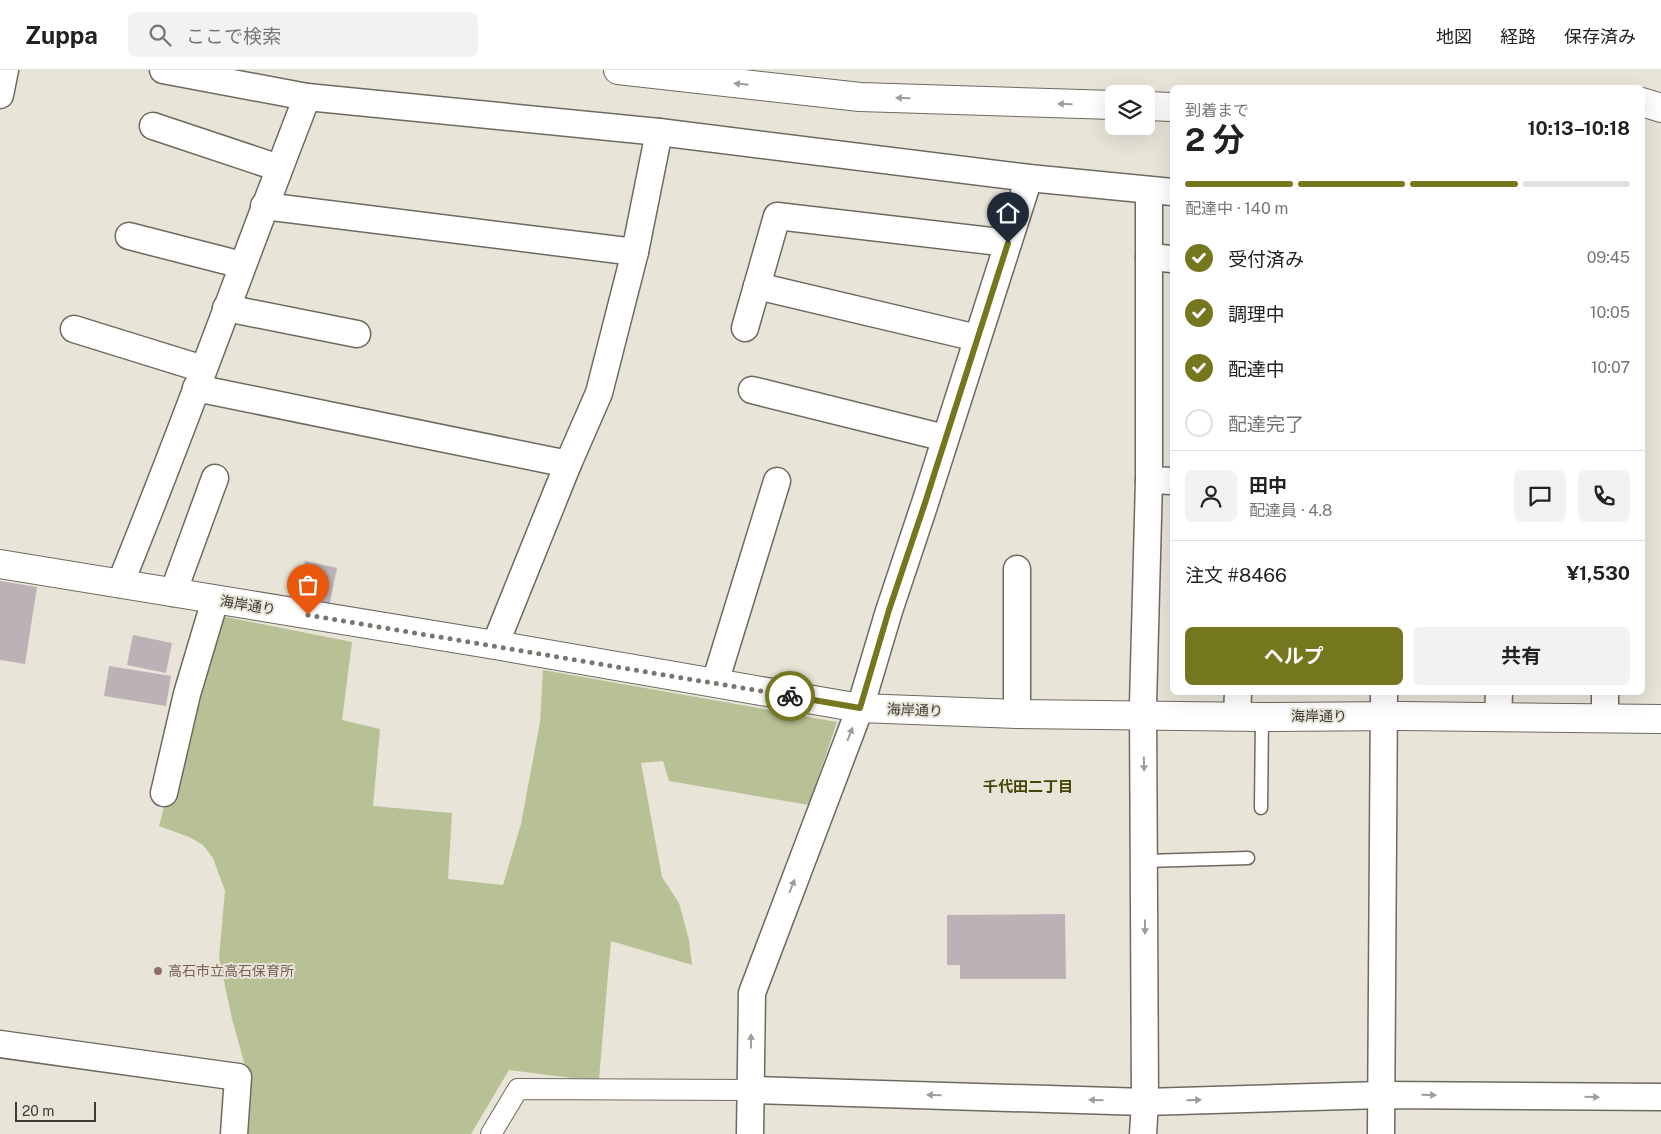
<!DOCTYPE html>
<html lang="ja">
<meta charset="utf-8">
<style>
body{margin:0;font-family:"Public Sans","Noto Sans JP",sans-serif;background:#f2f2f2;color:#222;height:100vh;display:flex;flex-direction:column;font-size:19px;white-space:nowrap}
*{box-sizing:border-box;margin:0}
p{font-size:16px;color:#767676}
.icon{flex:none;width:28px;height:28px;fill:none;stroke:currentColor;stroke-width:2;stroke-linecap:round;stroke-linejoin:round}
.map{position:relative;flex:1;overflow:hidden}
.side{position:absolute;left:1170px;top:15px;width:475px;height:610px;display:flex;flex-direction:column;background:#fff;border-radius:8px;box-shadow:0 5px 20px #0002}
.side>*{flex:none}
.buttons{position:absolute;left:1105px;top:15px;display:grid;gap:10px}
.buttons a{display:grid;place-items:center;width:50px;height:50px;border-radius:8px;background:#fff;box-shadow:0 5px 20px #0002;font-size:25px}
.scale{position:absolute;left:15px;bottom:12px;width:81px;box-sizing:border-box;padding-left:5px;border:2px solid #3d3b36;border-top:0;font-size:14px;line-height:18px;white-space:nowrap;color:#3d3b36;-webkit-text-stroke:4px #e8e4d8;paint-order:stroke}
.pin{position:absolute;display:grid;place-items:center;width:42px;height:42px;color:#fff;margin:-51px -21px;border-radius:50% 50% 50% 0;rotate:-45deg;box-shadow:0 0 5px #0007}
.pin .icon{rotate:45deg}
.courier{position:absolute;display:grid;place-items:center;width:50px;height:50px;margin:-25px;border:4px solid #75771f;border-radius:50%;background:#fff;color:#222;box-shadow:0 1px 6px #0007}
.summary em{font-style:normal;font-weight:700}
.summary div{display:flex;flex-direction:column-reverse}
.summary{display:flex;align-items:center;justify-content:space-between;height:85px;padding:0 15px}
h1{font-size:32px;font-weight:700;line-height:38px}
.bar{display:grid;grid-template-columns:repeat(4,1fr);gap:8px 5px;align-content:center;height:60px;padding:0 15px}
.bar i{height:6px;border-radius:4px;background:#e0e0e0}
.bar .active{background:#75771f}
.bar p{grid-column:span 4}
.line{display:flex;align-items:center;gap:12px;padding:0 15px;border-top:1px solid #e0e0e0}
.line div{flex:1}
.round{display:grid;place-items:center;flex:none;width:52px;height:52px;border-radius:8px;background:#f2f2f2}
ol{padding:0 15px;list-style:none}
li{display:flex;align-items:center;gap:15px;height:55px}
li p{margin-inline-start:auto}
li .icon{padding:5px;border-radius:50%;background:#75771f;color:#fff;stroke-width:4}
li:last-child{color:#767676}
li i{width:28px;height:28px;border:2px solid #e0e0e0;border-radius:50%}
.action{display:flex;gap:10px;margin-top:auto;padding:10px 15px}
.action a{flex:1;height:58px;border-radius:8px;background:#75771f;color:#fff;font-size:20px;font-weight:700;line-height:58px;text-align:center}
.action a+a{background:#f2f2f2;color:#222}
header{display:flex;align-items:center;gap:30px;box-sizing:border-box;height:70px;padding:0 25px;background:#fff;border-bottom:1px solid #e0e0e0}
header strong{font-size:24px}
nav{display:flex;gap:28px;margin-inline-start:auto;font-size:18px}
.search{width:350px;height:45px;background:#f2f2f2;display:flex;align-items:center;gap:12px;box-sizing:border-box;padding:0 18px;border-radius:8px;color:#767676;font-size:19px}
.map>svg:first-child{display:block}
</style>
<header>
<strong>Zuppa</strong>
<div class="search"><svg class="icon" aria-label="search" viewBox="0 0 24 24"><circle cx="10" cy="10" r="6"/><path d="M15 15l6 6"/></svg>ここで検索</div>
<nav><a>地図</a><a>経路</a><a>保存済み</a></nav>
</header>
<div class="map">
<svg width="1661" height="1064" viewBox="0 0 1661 1064">
<rect width="100%" height="100%" fill="#e8e4d8"/>
<polygon fill="#b8c195" points="216,545 352,572 342,650 380,659 373,736 452,743 448,809 503,815 521,754 540,652 543,600 837,652 809,735 669,711 663,691 641,693 662,807 679,833 689,870 692,895 611,871 599,1009 572,1008 509,1000 471,1064 242,1064 245,1021 244,992 232,949 219,887 225,821 213,788 203,775 189,767 159,756"/>
<g fill="#bdb1b8">
<polygon points="305,491 337,498 329,537 296,529"/>
<polygon points="0,511 37,517 25,594 0,590"/>
<polygon points="133,565 172,573 166,603 127,595"/>
<polygon points="109,596 171,606 166,636 104,626"/>
<polygon points="1065,844 1066,909 960,909 960,895 947,895 947,845"/>
</g>
<g fill="none" stroke-linecap="round" stroke-linejoin="round">
<g stroke="#6e6a60" stroke-width="15">
<g id="service">
<polyline points="1261,738 1262,647"/>
<polyline points="1145,791 1248,788"/>
</g>
</g>
<g stroke="#6e6a60" stroke-width="22">
<polyline id="pedestrian" points="491,1064 518,1019 750,1020"/>
</g>
<g stroke="#6e6a60" stroke-width="29">
<g id="minor">
<polyline points="163,0 307,27 659,62 1029,108 1172,122"/>
<polyline points="0,25 5,0"/>
<polyline points="153,56 279,98"/>
<polyline points="264,136 635,182"/>
<polyline points="129,166 242,195"/>
<polyline points="1149,187 1172,189"/>
<polyline points="757,216 977,268"/>
<polyline points="226,238 357,264"/>
<polyline points="745,258 777,146 1008,173"/>
<polyline points="74,259 203,299"/>
<polyline points="196,318 568,394"/>
<polyline points="752,320 945,368"/>
<polyline points="1149,410 1172,411"/>
<polyline points="1017,499 1017,644"/>
<path d="M 120,514 C 186,353 244,189 307,27"/>
<polyline points="173,523 215,408"/>
<polyline points="495,575 568,394 599,323 635,182 659,62"/>
<polyline points="718,603 777,411"/>
<polyline points="1605,622 1605,648"/>
<polyline points="1237,646 1238,622"/>
<polyline points="1498,647 1499,622"/>
<polyline points="164,723 187,624 215,530"/>
<polyline points="0,974 238,1007 234,1064"/>
<polyline points="750,1020 1145,1032 1381,1025 1661,1027"/>
<polyline points="750,1064 752,923 860,638 889,541 925,433 1029,108"/>
<polyline points="1143,1064 1145,1032 1143,635 1149,410 1149,120"/>
<polyline points="1381,1064 1384,622"/>
</g>
</g>
<g stroke="#6e6a60" stroke-width="30">
<g id="tertiary">
<polyline points="618,0 860,27 1114,35"/>
<polyline points="1642,32 1661,38"/>
<polyline points="1146,36 1172,37"/>
<polyline points="0,494 495,575 860,638 1017,644 1262,647 1402,646 1661,649"/>
</g>
</g>
<use href="#service" stroke="#fff" stroke-width="12"/>
<use href="#pedestrian" stroke="#fff" stroke-width="20"/>
<use href="#minor" stroke="#fff" stroke-width="26"/>
<use href="#tertiary" stroke="#fff" stroke-width="28"/>
</g>
<defs><path id="oneway-solid" d="M-6-.8H1V-3.2L6.5 0L1 3.2V.8H-6Z" transform="scale(1.25)"/></defs>
<g fill="#9e9d9a">
<use href="#oneway-solid" transform="translate(741 14) rotate(-174)"/>
<use href="#oneway-solid" transform="translate(903 28) rotate(-178)"/>
<use href="#oneway-solid" transform="translate(1065 34) rotate(-178)"/>
<use href="#oneway-solid" transform="translate(850 664) rotate(-69)"/>
<use href="#oneway-solid" transform="translate(1144 694) rotate(89)"/>
<use href="#oneway-solid" transform="translate(792 816) rotate(-69)"/>
<use href="#oneway-solid" transform="translate(1145 857) rotate(90)"/>
<use href="#oneway-solid" transform="translate(751 971) rotate(-89)"/>
<use href="#oneway-solid" transform="translate(934 1025) rotate(-178)"/>
<use href="#oneway-solid" transform="translate(1429 1025) rotate(1)"/>
<use href="#oneway-solid" transform="translate(1592 1027) rotate(1)"/>
<use href="#oneway-solid" transform="translate(1096 1030) rotate(-178)"/>
<use href="#oneway-solid" transform="translate(1194 1030) rotate(-2)"/>
</g>
<g fill="none" stroke-linecap="round" stroke-linejoin="round">
<polyline stroke="#79766f" stroke-width="5" stroke-dasharray="0 9" points="308,545 790,626"/>
<polyline stroke="#75771f" stroke-width="6" points="790,626 860,638 889,540 925,433 1008,173"/>
</g>
<circle fill="#8d6e63" stroke="#e8e4d8" stroke-width="2" cx="158" cy="901" r="5"/>
<g text-anchor="middle" dominant-baseline="central" stroke-width="4" stroke-linejoin="round" paint-order="stroke">
<g font-size="14" fill="#3d3b36" stroke="#e8e4d8">
<text transform="translate(248 535) rotate(9)">海岸通り</text>
<text transform="translate(915 640) rotate(2)">海岸通り</text>
<text x="1319" y="646">海岸通り</text>
</g>
<g font-size="14" fill="#785e54" stroke="#e8e4d8" text-anchor="start">
<text x="168" y="901">高石市立高石保育所</text>
</g>
<g font-size="15" font-weight="bold" fill="#444505" stroke="#e8e4d8">
<text x="1028" y="716">千代田二丁目</text>
</g>
</g>
</svg>
<div class="buttons">
<a><svg class="icon" aria-label="layers" viewBox="0 0 24 24"><path d="M12 4l9 5-9 5-9-5zM3 14l9 5 9-5"/></svg></a>
</div>
<div class="scale">20 m</div>
<div class="pin" style="left:308px;top:545px;background:#ea580c"><svg class="icon" aria-label="bag" viewBox="0 0 24 24"><path d="M5 8h14l-1 12H6zM9 8a3 3 0 0 1 6 0"/></svg></div>
<div class="pin" style="left:1008px;top:173px;background:#1f2937"><svg class="icon" aria-label="home" viewBox="0 0 24 24"><path d="M3 11l9-7 9 7M6 9v11h12V9"/></svg></div>
<div class="courier" style="left:790px;top:626px"><svg class="icon" aria-label="bike" viewBox="0 0 24 24"><circle cx="6" cy="16" r="4"/><circle cx="18" cy="16" r="4"/><path d="M6 16l4-8h5l3 8M10 8l3 8H6M13 5h3"/></svg></div>
<section class="side">
<div class="summary"><div><h1>2 分</h1><p>到着まで</p></div><em>10:13–10:18</em></div>
<div class="bar"><i class="active"></i><i class="active"></i><i class="active"></i><i></i><p>配達中 · 140 m</p></div>
<ol>
<li><svg class="icon" aria-label="check" viewBox="0 0 24 24"><path d="M5 12l5 5 9-10"/></svg>受付済み<p>09:45</p></li>
<li><svg class="icon" aria-label="check" viewBox="0 0 24 24"><path d="M5 12l5 5 9-10"/></svg>調理中<p>10:05</p></li>
<li><svg class="icon" aria-label="check" viewBox="0 0 24 24"><path d="M5 12l5 5 9-10"/></svg>配達中<p>10:07</p></li>
<li><i></i>配達完了</li>
</ol>
<div class="line" style="height:90px"><a class="round"><svg class="icon" aria-label="person" viewBox="0 0 24 24"><circle cx="12" cy="8" r="4"/><path d="M4 21q1-7 8-7t8 7"/></svg></a><div><b>田中</b><p>配達員 · 4.8</p></div><a class="round"><svg class="icon" aria-label="chat" viewBox="0 0 24 24"><path d="M4 5h16v11H9l-5 4z"/></svg></a><a class="round"><svg class="icon" aria-label="phone" viewBox="0 0 24 24"><path d="M5 4h4l2 5-3 2q2 4 5 5l2-3 5 2v4C11 20 4 13 5 4z"/></svg></a></div>
<div class="line" style="height:65px"><div>注文 #8466</div><b>¥1,530</b></div>
<div class="action"><a>ヘルプ</a><a>共有</a></div>
</section>
</div>
